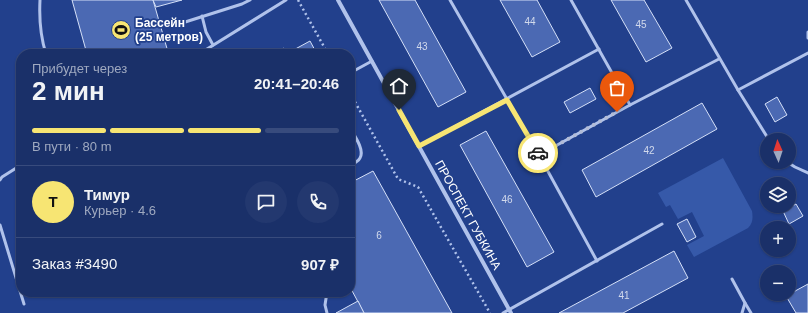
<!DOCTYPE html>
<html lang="ru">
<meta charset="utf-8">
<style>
body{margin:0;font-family:Arial,sans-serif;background:#23386f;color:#f1f3f6;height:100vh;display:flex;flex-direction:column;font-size:15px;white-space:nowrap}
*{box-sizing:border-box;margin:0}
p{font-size:13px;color:#9fa9c0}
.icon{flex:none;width:22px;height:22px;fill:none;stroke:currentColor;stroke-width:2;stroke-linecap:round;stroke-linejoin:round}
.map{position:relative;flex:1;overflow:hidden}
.drawer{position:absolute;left:16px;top:49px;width:339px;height:248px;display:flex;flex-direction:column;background:#1a3069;border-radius:16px;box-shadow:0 1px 3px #0004,0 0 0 1px #384b7d}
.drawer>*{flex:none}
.needle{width:26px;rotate:357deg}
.tools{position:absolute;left:760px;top:133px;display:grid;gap:8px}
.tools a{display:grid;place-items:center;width:36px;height:36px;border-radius:50%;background:#1a3069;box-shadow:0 1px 3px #0004,0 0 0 1px #384b7d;font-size:20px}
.pin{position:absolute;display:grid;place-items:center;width:34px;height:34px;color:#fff;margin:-41px -17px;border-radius:50% 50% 50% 0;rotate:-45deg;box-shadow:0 0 4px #0007}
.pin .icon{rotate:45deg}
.courier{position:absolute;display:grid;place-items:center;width:40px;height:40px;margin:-20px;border:3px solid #f7e573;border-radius:50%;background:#fff;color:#222;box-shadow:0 1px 5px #0007}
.overview em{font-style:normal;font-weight:700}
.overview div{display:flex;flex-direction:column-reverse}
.overview{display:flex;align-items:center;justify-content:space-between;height:68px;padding:0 16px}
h1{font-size:26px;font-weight:700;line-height:30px}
.bar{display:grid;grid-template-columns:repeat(4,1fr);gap:6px 4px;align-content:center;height:48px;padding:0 16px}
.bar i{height:5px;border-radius:3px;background:#384b7d}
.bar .current{background:#f7e573}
.bar p{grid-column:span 4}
.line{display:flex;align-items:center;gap:10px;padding:0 16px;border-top:1px solid #384b7d}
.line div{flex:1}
.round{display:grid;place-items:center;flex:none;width:42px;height:42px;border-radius:21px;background:#23386f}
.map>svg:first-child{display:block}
</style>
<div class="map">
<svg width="808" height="313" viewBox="0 0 808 313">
<rect width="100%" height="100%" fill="#22408c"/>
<path fill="#3659a9" d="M 723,158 L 752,211 C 753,218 753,223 748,228 L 694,257 L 687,245 L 704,236 L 692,212 L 678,219 L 670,205 L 666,207 L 658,193 Z"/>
<g fill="#4b69b3" stroke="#d5e0f8">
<polygon points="72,0 153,0 168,52 160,54 87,54"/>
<polygon points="153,0 182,0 156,7"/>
<polygon points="379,0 415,0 466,92 438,107"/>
<polygon points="500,0 537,0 560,42 532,57"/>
<polygon points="611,0 644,0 672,48 646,62"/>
<polygon points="310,41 317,54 273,54 284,48 288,53"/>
<polygon points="590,88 596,99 570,113 564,102"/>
<polygon points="777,97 787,115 775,122 765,104"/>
<polygon points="702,103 717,129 596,197 582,170"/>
<polygon points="486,131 554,252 527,267 460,145"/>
<polygon points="373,171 452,313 364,313 350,287 350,183"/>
<polygon points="796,204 803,216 789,224 783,211"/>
<polygon points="687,219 696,237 687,242 677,224"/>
<polygon points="674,251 688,278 623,313 559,313"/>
<polygon points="808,284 808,313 796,313 786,296"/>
<polygon points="358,301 364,313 336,313"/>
</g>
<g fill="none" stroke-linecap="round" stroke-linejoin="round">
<g stroke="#b0c2eb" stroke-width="2.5" stroke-dasharray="2 3" stroke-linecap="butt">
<polyline points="298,0 328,54"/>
<polyline points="350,93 398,179 418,187 490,313"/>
</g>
<g stroke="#b0c2eb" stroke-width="3">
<path d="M 40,0 C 39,19 40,35 46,54"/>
<polyline points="450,0 539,155 597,261"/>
<polyline points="571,0 630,105"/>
<polyline points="686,0 738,90 769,140"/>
<polyline points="202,16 206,32 213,45"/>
<polyline points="182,23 242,4 250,0"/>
<polyline points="808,32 808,38"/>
<polyline points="199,54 286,0"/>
<polyline points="350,73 372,61"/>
<polyline points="738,90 808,53"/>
<path d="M 350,128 C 354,135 365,150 360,158 C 359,161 353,164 350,165"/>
<polyline points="419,146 599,49"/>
<polyline points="539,155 630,105 719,59"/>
<polyline points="787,162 795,167 808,173"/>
<polyline points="0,180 2,177 21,165"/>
<polyline points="0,225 24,304"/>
<polyline points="732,279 745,303 742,313"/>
<polyline points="745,303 751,313"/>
<polyline points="327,313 325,305 327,292"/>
<polyline points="503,313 662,224"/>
</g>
<polyline stroke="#b0c2eb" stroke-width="4" points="338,0 511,313"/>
</g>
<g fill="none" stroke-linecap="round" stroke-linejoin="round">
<polyline stroke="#b2bcd7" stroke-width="4" stroke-dasharray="0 7.2" points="538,153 539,155 617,112"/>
<polyline stroke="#f7e573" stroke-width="5" points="399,110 419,146 507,100 538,153"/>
</g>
<defs>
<g id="stadium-disc" transform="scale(1)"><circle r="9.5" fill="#f7e573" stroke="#22408c"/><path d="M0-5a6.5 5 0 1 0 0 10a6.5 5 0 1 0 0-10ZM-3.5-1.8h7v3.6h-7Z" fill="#111"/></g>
</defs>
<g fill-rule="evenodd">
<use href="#stadium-disc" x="121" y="30"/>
</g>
<g text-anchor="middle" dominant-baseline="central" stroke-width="3.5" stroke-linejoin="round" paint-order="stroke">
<g font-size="10" fill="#d2daec">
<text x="530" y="21">44</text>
<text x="641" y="24">45</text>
<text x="422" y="46">43</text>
<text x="649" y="150">42</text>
<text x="507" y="199">46</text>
<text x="379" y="235">6</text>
<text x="624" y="295">41</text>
</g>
<g font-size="12" font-weight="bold" fill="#fff" stroke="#22408c" text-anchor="start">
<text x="135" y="23">Бассейн<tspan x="135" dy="14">(25 метров)</tspan></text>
</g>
<g font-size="12" fill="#fff" stroke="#22408c">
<text transform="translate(468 215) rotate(61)">ПРОСПЕКТ ГУБКИНА</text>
</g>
</g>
</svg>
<div class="tools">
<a><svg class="needle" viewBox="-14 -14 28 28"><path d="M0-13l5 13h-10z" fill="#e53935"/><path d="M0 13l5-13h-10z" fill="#9fa9c0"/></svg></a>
<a><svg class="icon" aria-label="layers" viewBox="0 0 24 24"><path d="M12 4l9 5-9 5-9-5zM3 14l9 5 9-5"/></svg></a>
<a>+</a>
<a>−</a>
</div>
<div class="pin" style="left:617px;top:112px;background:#ea580c"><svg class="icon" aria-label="bag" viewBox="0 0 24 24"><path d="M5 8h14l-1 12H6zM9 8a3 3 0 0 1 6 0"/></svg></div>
<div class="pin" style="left:399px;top:110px;background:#1f2937"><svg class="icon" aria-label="home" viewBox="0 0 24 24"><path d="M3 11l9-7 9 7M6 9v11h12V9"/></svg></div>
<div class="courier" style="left:538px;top:153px"><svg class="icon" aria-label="car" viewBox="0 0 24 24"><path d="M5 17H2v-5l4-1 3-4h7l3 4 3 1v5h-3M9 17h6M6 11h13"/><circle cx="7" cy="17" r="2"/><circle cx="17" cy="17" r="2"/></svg></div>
<section class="drawer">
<div class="overview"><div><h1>2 мин</h1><p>Прибудет через</p></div><em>20:41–20:46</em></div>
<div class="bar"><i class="current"></i><i class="current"></i><i class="current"></i><i></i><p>В пути · 80 m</p></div>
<div class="line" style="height:72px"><b class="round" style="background:#f7e573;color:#111">Т</b><div><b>Тимур</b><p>Курьер · 4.6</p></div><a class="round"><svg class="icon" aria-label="chat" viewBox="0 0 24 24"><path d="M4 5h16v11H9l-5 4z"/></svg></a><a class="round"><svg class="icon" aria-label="phone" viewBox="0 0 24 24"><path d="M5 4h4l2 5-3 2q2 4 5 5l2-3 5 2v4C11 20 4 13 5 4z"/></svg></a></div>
<div class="line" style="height:52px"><div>Заказ #3490</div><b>907 ₽</b></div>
</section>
</div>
